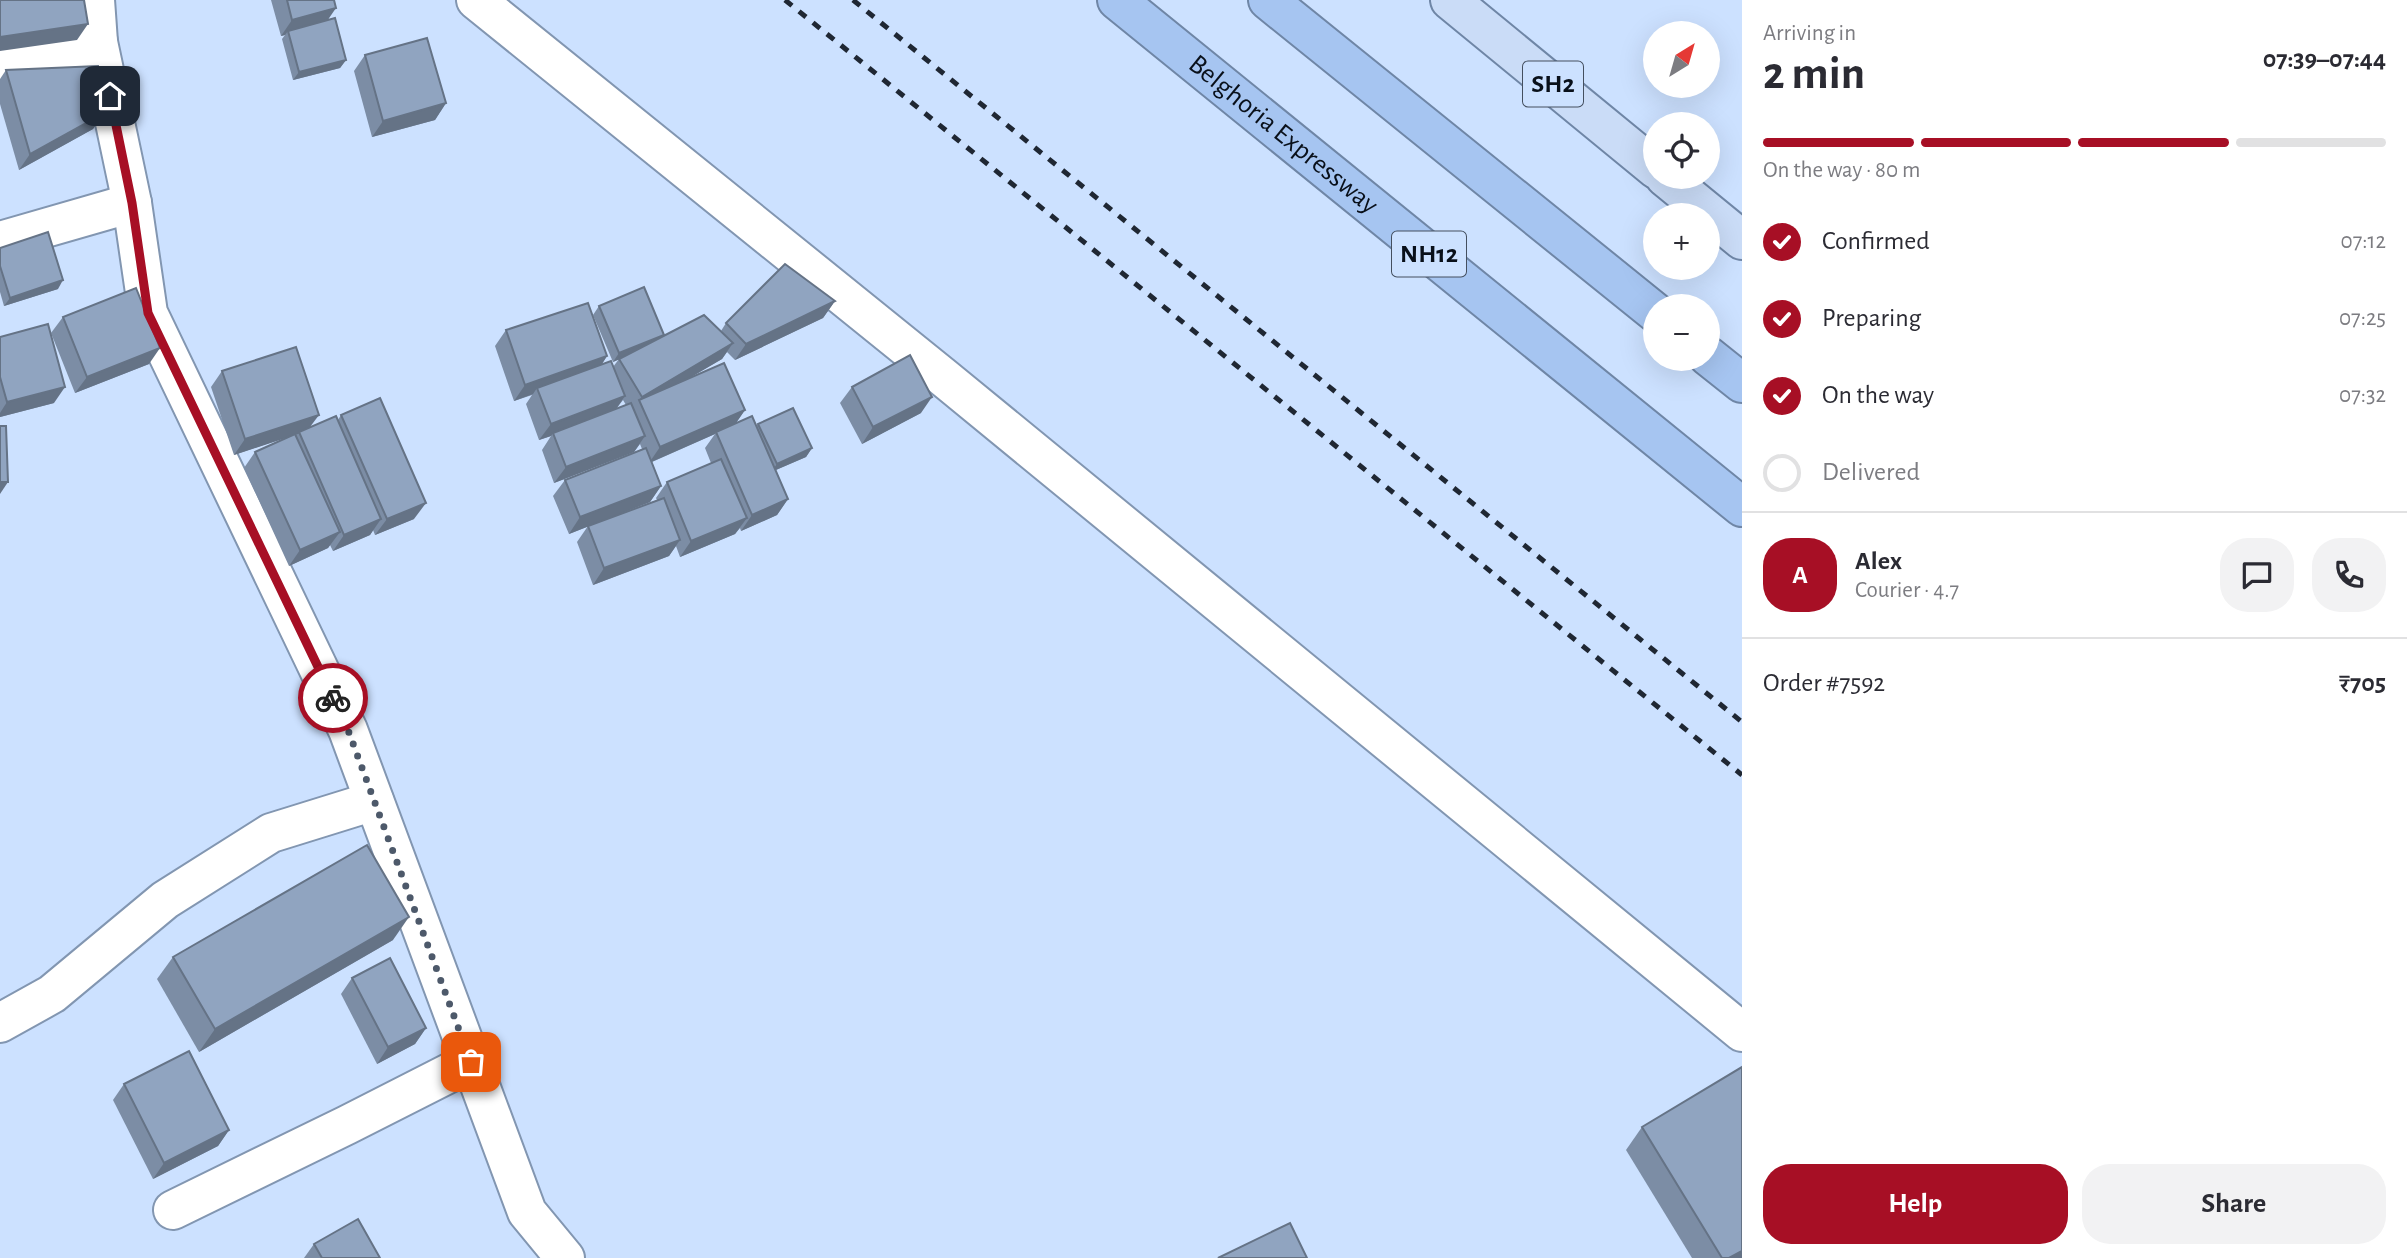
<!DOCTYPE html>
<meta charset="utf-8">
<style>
body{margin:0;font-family:"Alegreya Sans",sans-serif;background:#f2f2f3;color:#2b2b33;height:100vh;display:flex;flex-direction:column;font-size:26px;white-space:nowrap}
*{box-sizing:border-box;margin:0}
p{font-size:23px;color:#7c7c81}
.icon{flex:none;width:38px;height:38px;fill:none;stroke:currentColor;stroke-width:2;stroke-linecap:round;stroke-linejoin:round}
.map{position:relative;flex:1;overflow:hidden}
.sheet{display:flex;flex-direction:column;background:#fff;width:665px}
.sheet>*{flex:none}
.needle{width:46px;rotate:37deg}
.fabs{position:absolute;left:1643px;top:21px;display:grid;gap:14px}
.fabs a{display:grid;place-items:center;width:77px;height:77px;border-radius:50%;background:#fff;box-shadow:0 7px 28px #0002;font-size:35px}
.pin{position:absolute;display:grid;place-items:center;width:60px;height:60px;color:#fff;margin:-30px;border-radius:14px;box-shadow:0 4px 10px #0006}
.courier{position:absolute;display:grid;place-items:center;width:70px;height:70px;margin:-35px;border:5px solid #a70f25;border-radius:50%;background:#fff;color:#222;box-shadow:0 2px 9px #0007}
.overview em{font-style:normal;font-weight:700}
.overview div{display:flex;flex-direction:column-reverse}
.overview{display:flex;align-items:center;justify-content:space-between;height:119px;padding:0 21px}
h1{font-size:46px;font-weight:700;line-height:52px}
.bar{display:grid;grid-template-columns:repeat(4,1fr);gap:10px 7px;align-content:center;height:84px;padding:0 21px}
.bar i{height:9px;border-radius:5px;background:#e1e1e2}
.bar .on{background:#a70f25}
.bar p{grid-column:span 4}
.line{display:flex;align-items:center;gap:18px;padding:0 21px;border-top:2px solid #e1e1e2}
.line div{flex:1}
.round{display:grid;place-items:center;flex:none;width:74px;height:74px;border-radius:28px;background:#f2f2f3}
ol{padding:0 21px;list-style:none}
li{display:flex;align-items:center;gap:21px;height:77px}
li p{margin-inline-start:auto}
li .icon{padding:7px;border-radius:50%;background:#a70f25;color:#fff;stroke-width:4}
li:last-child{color:#7c7c81}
li i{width:38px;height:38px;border:4px solid #e1e1e2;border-radius:50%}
.button{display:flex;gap:14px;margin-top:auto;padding:14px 21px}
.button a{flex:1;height:80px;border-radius:28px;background:#a70f25;color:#fff;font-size:28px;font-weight:700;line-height:80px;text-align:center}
.button a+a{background:#f2f2f3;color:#2b2b33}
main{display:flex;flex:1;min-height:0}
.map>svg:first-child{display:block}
</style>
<main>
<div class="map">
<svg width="1742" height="1258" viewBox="0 0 1742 1258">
<rect width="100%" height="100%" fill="#cce1ff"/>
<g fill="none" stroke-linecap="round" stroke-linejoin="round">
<g stroke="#8296b1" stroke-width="42">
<g id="minor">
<polyline points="95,0 98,42 132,203 148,313 348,730 527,1212 565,1258"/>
<polyline points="0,67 17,66 98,42"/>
<polyline points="0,241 132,203"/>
<polyline points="0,1023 52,994 165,900 271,833 374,801"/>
<polyline points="173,1210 347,1125 471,1062"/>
</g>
</g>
<g stroke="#8296b1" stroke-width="42">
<polyline id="tertiary" points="476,0 943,377 1742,1032"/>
</g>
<g stroke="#6f86a6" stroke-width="42">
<g id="primary">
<polyline points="1450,0 1656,169"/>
<polyline points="1665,177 1742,240"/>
</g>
</g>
<g stroke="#6f86a6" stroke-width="42">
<g id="motorway">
<path id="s1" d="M 1117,0 L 1742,507"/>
<polyline points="1268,0 1656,313"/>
<polyline points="1708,356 1742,383"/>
</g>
</g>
<use href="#minor" stroke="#fff" stroke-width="38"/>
<use href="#tertiary" stroke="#fff" stroke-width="38"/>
<use href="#primary" stroke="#cadcf7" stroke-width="38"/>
<use href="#motorway" stroke="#a6c5f1" stroke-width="38"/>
<g stroke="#1f2733" stroke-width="5" stroke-dasharray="9 9" stroke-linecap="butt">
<polyline points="785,0 1742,775"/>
<polyline points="853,0 1742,722"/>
</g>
</g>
<g fill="#7c8da5" fill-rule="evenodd">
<polygon points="271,0 334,0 328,20 346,60 340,68 293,80 282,39 285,35 281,36"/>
<polygon points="365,55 446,103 435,120 372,137 354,71"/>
<polygon points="6,70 104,113 93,129 19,170 0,104 0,79"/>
<polygon points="0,248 58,289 4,306 0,292"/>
<path d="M 835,301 L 823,318 L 735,360 L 727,352 L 722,359 L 689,378 L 745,410 L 735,424 L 756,426 L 758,424 L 812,448 L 806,457 L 776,470 L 788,499 L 777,515 L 741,531 L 740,528 L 735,534 L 680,557 L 676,546 L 669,556 L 593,585 L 577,542 L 588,526 L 657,500 L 656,498 L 667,482 L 711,463 L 705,448 L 715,434 L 652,462 L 661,486 L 650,502 L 569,534 L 553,496 L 565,480 L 642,449 L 640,444 L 634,452 L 554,483 L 542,450 L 551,436 L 539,440 L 526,404 L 532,395 L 514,401 L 495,346 L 506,330 L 607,356 L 602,364 L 613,367 L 619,359 L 613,362 L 593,315 L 599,306 L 662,337 L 721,331 L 726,323 ZM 623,400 L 626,405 L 616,409 Z"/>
<polygon points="63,317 149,364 75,393 51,333"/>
<polygon points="0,337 54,403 0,417"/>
<polygon points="222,371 309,428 338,420 341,415 414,519 375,535 373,530 370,535 333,551 330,545 328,548 289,566 244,468 255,452 287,437 234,455 211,387"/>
<polygon points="852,387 921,413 862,444 840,403"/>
<polygon points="393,940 199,1052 157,979 173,957"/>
<polygon points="352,978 426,1028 415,1044 377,1064 341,994"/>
<polygon points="124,1084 229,1130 218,1146 153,1179 113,1100"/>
<polygon points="1642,1127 1742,1258 1692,1258 1626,1150"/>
<polygon points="314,1244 380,1258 304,1258"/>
</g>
<g fill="#657386">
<polygon points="336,8 325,24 288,31 285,35 281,36 292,20"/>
<polygon points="88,24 77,40 0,51 0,37"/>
<polygon points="346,60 340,68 293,80 299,72"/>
<polygon points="446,103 435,120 372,137 383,121"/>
<polygon points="104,113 93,129 19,170 30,154"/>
<polygon points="63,280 58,289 4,306 10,298"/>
<polygon points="835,301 823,318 735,360 746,344"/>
<polygon points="664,335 658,343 613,362 619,353"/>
<polygon points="733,343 722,359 642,406 639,400 642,397"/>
<polygon points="160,348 149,364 75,393 87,377"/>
<polygon points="607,356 596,373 537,388 533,394 514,401 525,385"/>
<polygon points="65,387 54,403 0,417 0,413 7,402"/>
<polygon points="625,396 614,412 553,433 551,436 539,440 551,424"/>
<polygon points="932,397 921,413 862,444 873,427"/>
<polygon points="745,410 734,426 716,432 715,434 649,463 660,447"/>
<polygon points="319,415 307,431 234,455 245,439"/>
<polygon points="645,436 634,452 554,483 566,467"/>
<polygon points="812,448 806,457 771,472 777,464"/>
<polygon points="0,482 8,482 0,494"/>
<polygon points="661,486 650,502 569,534 580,517"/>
<polygon points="788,499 777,515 741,531 752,515"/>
<polygon points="426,503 414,519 375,535 387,519"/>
<polygon points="747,518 735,534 680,557 691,541"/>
<polygon points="381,519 370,535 333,551 344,535"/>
<polygon points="340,532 328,548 289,566 300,550"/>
<polygon points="680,540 669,556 593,585 604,568"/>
<polygon points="409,917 393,940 199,1052 215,1029"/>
<polygon points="426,1028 415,1044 377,1064 388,1047"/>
<polygon points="229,1130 218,1146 153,1179 164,1163"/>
<polygon points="1742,1251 1742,1258 1729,1258"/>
</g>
<g fill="#90a4c0" stroke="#657386" stroke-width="2">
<polygon points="0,0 84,0 88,24 0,37"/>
<polygon points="287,0 334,0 336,8 292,20"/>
<polygon points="335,18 346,60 299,72 288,31"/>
<polygon points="427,38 446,103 383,121 365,55"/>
<polygon points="98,66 104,113 30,154 6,70"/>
<polygon points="48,232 63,280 10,298 0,266 0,248"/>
<polygon points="785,264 835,301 746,344 726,323"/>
<polygon points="644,287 664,335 619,353 599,306"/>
<polygon points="136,288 160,348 87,377 63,317"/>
<polygon points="588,303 607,356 525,385 506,330"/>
<polygon points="704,315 733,343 642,397 619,359"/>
<polygon points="48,324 65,387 7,402 0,377 0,337"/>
<polygon points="296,347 319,415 245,439 222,371"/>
<polygon points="910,355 932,397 873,427 852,387"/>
<polygon points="611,361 625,396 551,424 537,388"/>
<polygon points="724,363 745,410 660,447 639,400"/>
<polygon points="380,398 426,503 387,519 341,415"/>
<polygon points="631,403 645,436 566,467 553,433"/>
<polygon points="793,408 812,448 777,464 758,424"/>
<polygon points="336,416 381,519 344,535 299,432"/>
<polygon points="752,416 788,499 752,515 716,432"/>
<polygon points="0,426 6,426 8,482 0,482"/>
<polygon points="295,434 340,532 300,550 255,452"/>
<polygon points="646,448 661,486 580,517 565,480"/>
<polygon points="721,459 747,518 691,541 667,482"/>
<polygon points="664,498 680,540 604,568 588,526"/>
<polygon points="367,845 409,917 215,1029 173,957"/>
<polygon points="390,958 426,1028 388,1047 352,978"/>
<polygon points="189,1051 229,1130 164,1163 124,1084"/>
<polygon points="1742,1067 1742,1251 1729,1258 1722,1258 1642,1127"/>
<polygon points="358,1219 380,1258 322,1258 314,1244"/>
<polygon points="1290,1223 1307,1258 1218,1258"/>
</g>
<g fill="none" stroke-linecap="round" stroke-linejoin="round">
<polyline stroke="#4d596a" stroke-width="7" stroke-dasharray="0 12.6" points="333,698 348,730 471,1062"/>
<polyline stroke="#a70f25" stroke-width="9" points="110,96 132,203 148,313 333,698"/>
</g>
<g text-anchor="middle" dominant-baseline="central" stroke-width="5" stroke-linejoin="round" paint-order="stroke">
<g fill="#cce1ff" stroke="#444f5f" stroke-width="2">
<rect x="1523" y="61.5" width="60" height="45" rx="5"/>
<rect x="1392" y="231.5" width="74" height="45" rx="5"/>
</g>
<g font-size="26" font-weight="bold" fill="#09101a">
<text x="1553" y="84">SH2</text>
<text x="1429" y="254">NH12</text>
</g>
<g font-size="28" fill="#09101a" stroke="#cce1ff">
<text stroke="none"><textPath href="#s1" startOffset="214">Belghoria Expressway</textPath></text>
</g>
</g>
</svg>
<div class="fabs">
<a><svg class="needle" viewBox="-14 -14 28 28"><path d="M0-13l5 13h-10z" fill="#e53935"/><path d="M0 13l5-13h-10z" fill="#7c7c81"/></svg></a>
<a><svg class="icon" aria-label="locate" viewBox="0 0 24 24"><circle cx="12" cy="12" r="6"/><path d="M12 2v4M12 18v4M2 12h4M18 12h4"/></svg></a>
<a>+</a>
<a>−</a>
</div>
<div class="pin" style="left:471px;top:1062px;background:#ea580c"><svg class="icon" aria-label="bag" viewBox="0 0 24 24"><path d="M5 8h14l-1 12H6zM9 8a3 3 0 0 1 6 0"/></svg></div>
<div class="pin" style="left:110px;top:96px;background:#1f2937"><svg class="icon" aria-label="home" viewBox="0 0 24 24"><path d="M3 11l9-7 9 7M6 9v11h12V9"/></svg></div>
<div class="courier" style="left:333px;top:698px"><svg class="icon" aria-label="bike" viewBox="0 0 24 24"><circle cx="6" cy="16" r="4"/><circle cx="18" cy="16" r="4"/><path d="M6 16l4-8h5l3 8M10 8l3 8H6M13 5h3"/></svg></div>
</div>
<section class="sheet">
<div class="overview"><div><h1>2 min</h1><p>Arriving in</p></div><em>07:39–07:44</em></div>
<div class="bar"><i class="on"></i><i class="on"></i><i class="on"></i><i></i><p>On the way · 80 m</p></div>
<ol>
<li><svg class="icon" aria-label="check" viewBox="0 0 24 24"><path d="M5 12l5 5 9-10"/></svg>Confirmed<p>07:12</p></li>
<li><svg class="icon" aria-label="check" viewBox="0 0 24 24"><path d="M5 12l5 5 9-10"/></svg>Preparing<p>07:25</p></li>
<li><svg class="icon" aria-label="check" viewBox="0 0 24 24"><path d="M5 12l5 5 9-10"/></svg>On the way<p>07:32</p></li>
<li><i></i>Delivered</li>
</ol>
<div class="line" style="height:126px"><b class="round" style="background:#a70f25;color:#fff">A</b><div><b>Alex</b><p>Courier · 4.7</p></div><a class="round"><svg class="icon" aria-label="chat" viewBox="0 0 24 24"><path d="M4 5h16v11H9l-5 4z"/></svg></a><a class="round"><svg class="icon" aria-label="phone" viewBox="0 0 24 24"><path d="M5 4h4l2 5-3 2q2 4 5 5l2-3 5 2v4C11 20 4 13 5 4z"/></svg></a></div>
<div class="line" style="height:91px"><div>Order #7592</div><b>₹705</b></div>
<div class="button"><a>Help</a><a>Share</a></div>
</section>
</main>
